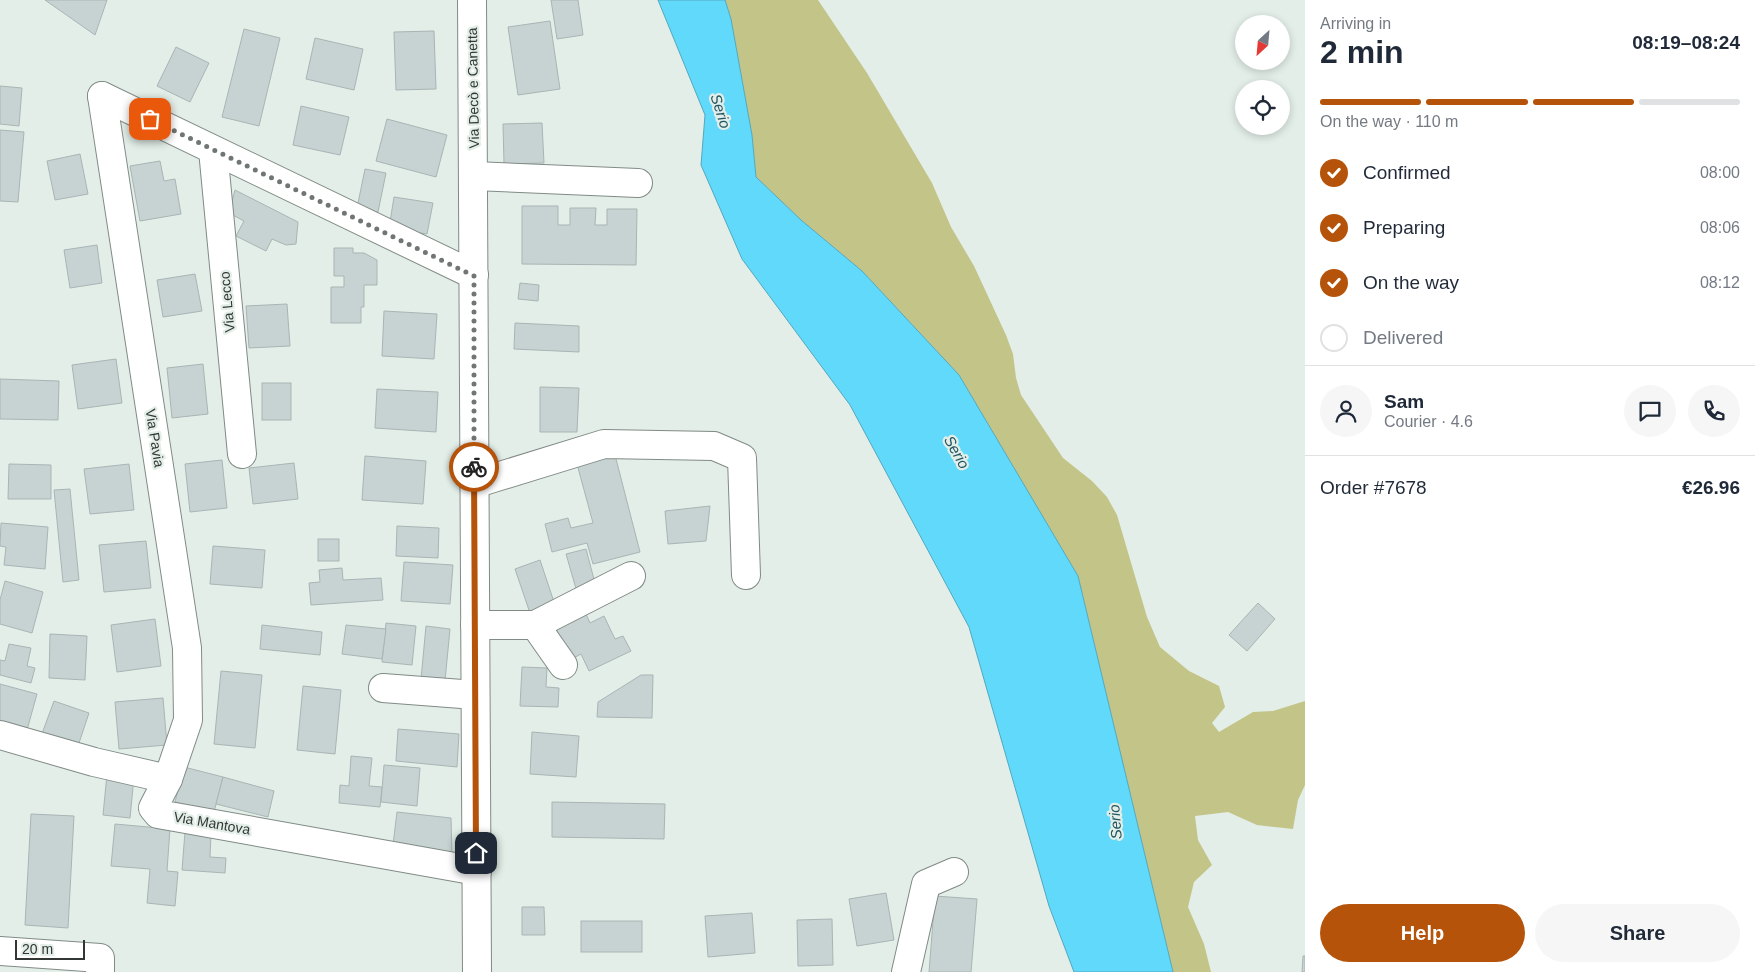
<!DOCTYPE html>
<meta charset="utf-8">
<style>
body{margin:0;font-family:Arial,sans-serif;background:#f6f6f7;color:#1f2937;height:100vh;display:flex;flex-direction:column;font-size:19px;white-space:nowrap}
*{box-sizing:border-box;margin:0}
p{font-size:16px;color:#747a83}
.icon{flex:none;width:28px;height:28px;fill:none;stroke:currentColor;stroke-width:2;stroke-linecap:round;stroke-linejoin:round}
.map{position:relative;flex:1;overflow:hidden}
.details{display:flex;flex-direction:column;background:#fff;width:450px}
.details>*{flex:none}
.needle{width:32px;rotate:206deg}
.buttons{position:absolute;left:1235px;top:15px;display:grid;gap:10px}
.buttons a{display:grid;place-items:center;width:55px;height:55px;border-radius:50%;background:#fff;box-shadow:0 2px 8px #0003;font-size:25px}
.scale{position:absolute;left:15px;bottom:12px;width:70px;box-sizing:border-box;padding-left:5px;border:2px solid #323634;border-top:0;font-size:14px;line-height:18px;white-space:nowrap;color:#323634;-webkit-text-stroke:4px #e3eee8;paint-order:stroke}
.pin{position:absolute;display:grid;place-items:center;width:42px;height:42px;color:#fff;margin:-21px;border-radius:10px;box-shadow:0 2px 8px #0006}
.courier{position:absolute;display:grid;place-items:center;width:50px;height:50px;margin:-25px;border:4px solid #b45309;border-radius:50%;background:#fff;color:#222;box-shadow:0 1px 6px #0007}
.headline em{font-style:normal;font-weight:700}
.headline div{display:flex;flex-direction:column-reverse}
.headline{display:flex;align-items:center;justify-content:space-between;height:85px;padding:0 15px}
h1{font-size:32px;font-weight:700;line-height:38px}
.bar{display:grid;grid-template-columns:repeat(4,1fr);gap:8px 5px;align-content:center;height:60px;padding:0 15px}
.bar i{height:6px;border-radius:4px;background:#e0e1e3}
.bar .active{background:#b45309}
.bar p{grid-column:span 4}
.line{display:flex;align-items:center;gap:12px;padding:0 15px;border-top:1px solid #e0e1e3}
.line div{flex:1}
.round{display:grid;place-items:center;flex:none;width:52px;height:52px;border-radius:26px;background:#f6f6f7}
ol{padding:0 15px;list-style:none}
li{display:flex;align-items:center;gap:15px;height:55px}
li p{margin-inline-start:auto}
li .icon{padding:5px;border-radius:50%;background:#b45309;color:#fff;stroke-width:4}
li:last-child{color:#747a83}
li i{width:28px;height:28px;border:2px solid #e0e1e3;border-radius:50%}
.cta{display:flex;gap:10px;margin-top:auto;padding:10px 15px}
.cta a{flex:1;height:58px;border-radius:30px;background:#b45309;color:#fff;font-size:20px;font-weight:700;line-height:58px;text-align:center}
.cta a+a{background:#f6f6f7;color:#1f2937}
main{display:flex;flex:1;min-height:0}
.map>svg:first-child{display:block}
</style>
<main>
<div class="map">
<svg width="1305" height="972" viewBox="0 0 1305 972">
<rect width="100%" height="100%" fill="#e3eee8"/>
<polygon fill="#c3c487" points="725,0 818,0 867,73 932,183 951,227 974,266 1006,335 1013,354 1016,378 1021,395 1063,458 1092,481 1107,497 1117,515 1147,617 1160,647 1189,671 1219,686 1225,707 1212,723 1219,732 1253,712 1273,711 1305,701 1305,785 1298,800 1293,829 1257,825 1228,812 1195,816 1198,840 1212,865 1194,882 1188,907 1204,944 1211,972 1173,972 1078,576 959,375 862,271 801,220 756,177 752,135 731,19"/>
<polygon fill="#60d9fa" stroke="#52a8bf" points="658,0 725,0 731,19 752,135 756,177 801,220 862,271 959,375 1078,576 1173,972 1074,972 1049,906 969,627 850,405 742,259 701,165 705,115"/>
<g fill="#c6d3d2" stroke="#a8b5b4">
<polygon points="45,0 107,0 95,35"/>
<polygon points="551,0 578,0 583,35 557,39"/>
<polygon points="550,21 560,89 518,95 508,27"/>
<polygon points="244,29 280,38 259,126 222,117"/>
<polygon points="434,31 436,89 396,90 394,32"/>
<polygon points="315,38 363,49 354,90 306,79"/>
<polygon points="176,47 209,63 190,102 157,86"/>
<polygon points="0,86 22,88 19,126 0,124"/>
<polygon points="301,106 349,117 340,155 293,145"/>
<polygon points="387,119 447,135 436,177 376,161"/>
<polygon points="542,123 544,163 504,164 503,124"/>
<polygon points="0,130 24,132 18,202 0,201"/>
<polygon points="80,154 88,194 55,200 47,161"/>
<polygon points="160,161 164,181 175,179 181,214 140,221 130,166"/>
<polygon points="365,169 386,173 378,212 357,208"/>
<polygon points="235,190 298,222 296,244 286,245 272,239 266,251 236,236 244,221 229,213"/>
<polygon points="394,197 433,203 427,234 389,228"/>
<polygon points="522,206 558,206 558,225 570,225 570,208 596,208 595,225 607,225 607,209 637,209 636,265 522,264"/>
<polygon points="97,245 102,283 70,288 64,250"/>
<polygon points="334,248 353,248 353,253 364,253 377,260 377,285 364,285 364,307 361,307 361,323 331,323 331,287 344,287 344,276 334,276"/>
<polygon points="195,274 202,311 163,317 157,280"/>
<polygon points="520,283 539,285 538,301 518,299"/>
<polygon points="287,304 290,346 249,348 246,306"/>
<polygon points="384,311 437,314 434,359 382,356"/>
<polygon points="515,323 579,326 579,352 514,349"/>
<polygon points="116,359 122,403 78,409 72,365"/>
<polygon points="203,364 208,414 172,418 167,368"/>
<polygon points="0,379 59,381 58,420 0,419"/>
<rect x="262" y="383" width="29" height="37"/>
<polygon points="540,387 579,388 577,432 540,432"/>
<polygon points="377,389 438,392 436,432 375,428"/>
<polygon points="615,455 640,552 593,564 587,543 552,552 545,524 568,518 571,528 593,523 577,464"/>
<polygon points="365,456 426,461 423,504 362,500"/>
<polygon points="222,460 227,508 190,512 185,464"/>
<polygon points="294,463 298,499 253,504 249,468"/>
<polygon points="9,464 51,465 51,499 8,499"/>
<polygon points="129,464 134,510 90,514 84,469"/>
<polygon points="70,489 79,580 63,582 54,490"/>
<polygon points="710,506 706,541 668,544 665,511"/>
<polygon points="1,523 48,527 45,569 4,565 6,547 0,546"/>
<polygon points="397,526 439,528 438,558 396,556"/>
<rect x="318" y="539" width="21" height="22"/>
<polygon points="146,541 151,588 104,592 99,545"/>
<polygon points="213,546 265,550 262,588 210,584"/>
<polygon points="586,549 596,587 577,592 566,554"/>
<polygon points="540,560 557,611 532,619 515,569"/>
<polygon points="404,562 453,565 450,604 401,601"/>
<polygon points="342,568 343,580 381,578 383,600 311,605 309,583 320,582 319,570"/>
<polygon points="5,581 43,592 32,633 0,624 0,600"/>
<polygon points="1258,603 1275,619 1247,651 1229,635"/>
<polygon points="585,612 590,623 604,616 615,639 623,636 631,651 589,671 581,654 570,660 555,627"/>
<polygon points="155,619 161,666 117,672 111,625"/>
<polygon points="386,623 416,626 412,665 382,662"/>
<polygon points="262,625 322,632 320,655 260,649"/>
<polygon points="346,625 386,629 382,659 342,654"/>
<polygon points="426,626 450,629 445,681 421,679"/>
<polygon points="50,634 87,636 85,680 49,678"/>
<polygon points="9,644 31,648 27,666 35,668 31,683 0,675 0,660 5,661"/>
<polygon points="522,667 547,668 546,687 559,688 558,707 520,706"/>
<polygon points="221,671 262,675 255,748 214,744"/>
<polygon points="641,675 653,675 652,718 597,717 598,702"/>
<polygon points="0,684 37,694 27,730 0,723"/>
<polygon points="303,686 341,690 335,754 297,750"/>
<polygon points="163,698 167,745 119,749 115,702"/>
<polygon points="54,701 89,713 76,752 40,739"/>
<polygon points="398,729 459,734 457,767 396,761"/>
<polygon points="532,732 579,736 576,777 530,774"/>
<polygon points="351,756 372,758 369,786 382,787 380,807 339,803 340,785 349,786"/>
<polygon points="384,765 420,768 417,806 381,802"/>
<polygon points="184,767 223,777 214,812 175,802"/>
<polygon points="107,774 134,777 130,818 103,815"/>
<polygon points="223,777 274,791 268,817 216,804"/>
<polygon points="552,802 665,804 664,839 552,837"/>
<polygon points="397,812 451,818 452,856 392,853"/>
<polygon points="31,814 74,816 68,928 25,925"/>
<polygon points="115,824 170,829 167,871 178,872 175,906 147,903 150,869 111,866"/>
<polygon points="185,832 211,834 210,857 226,858 225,873 182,870"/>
<polygon points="886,893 894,940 857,946 849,899"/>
<polygon points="935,896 977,899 971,972 929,972"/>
<polygon points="522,907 544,907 545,935 522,935"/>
<polygon points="752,913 755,953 708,957 705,916"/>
<polygon points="832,919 833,965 798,966 797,920"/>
<rect x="581" y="921" width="61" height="31"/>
<polygon points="1303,956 1305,956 1305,972 1302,972"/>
</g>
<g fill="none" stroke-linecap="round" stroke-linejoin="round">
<g stroke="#818b86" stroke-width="30">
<g id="minor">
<polyline points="472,0 477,972"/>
<polyline points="102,96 187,648 188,720 168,779"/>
<polyline points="102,96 474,275"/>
<polyline points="213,150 242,454"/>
<polyline points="474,176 638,183"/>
<polyline points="474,484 604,444 714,446 742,458 746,575"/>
<polyline points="475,625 535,625 631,576"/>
<polyline points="535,625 563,665"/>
<polyline points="383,688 475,695"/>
<polyline points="0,735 94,762 168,779 153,808 158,814 477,871"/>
<polyline points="0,951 100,958 100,972"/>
<polyline points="906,972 926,884 954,872"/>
</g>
</g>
<use href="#minor" stroke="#fff" stroke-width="28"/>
</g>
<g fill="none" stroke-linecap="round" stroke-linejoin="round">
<polyline stroke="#707673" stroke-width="5" stroke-dasharray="0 9" points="150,119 474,276 474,467"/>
<polyline stroke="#b45309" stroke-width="6" points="474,467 476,853"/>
</g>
<g text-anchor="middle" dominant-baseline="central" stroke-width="4.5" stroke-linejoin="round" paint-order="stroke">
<g font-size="14" fill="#323634" stroke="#e3eee8">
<text transform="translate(473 88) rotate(-91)">Via Decò e Canetta</text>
<text transform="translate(227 302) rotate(-95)">Via Lecco</text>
<text transform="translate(155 438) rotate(81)">Via Pavia</text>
<text transform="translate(212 823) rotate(10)">Via Mantova</text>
</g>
<g font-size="15" font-style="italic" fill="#205462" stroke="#e3eee8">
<text transform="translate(721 111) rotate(72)">Serio</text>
<text transform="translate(957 452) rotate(60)">Serio</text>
<text transform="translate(1115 822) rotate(-94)">Serio</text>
</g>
</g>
</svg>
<div class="buttons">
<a><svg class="needle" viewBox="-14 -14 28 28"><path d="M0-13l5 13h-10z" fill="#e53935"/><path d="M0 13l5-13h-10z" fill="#747a83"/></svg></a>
<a><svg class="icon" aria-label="locate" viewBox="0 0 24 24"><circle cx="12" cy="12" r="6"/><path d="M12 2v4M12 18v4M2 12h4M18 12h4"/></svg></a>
</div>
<div class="scale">20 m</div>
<div class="pin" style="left:150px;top:119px;background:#ea580c"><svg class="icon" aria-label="bag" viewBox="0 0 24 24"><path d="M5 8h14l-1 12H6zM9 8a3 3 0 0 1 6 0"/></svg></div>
<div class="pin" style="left:476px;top:853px;background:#1f2937"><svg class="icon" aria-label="home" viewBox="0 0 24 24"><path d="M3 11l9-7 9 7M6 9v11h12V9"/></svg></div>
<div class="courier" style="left:474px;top:467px"><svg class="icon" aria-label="bike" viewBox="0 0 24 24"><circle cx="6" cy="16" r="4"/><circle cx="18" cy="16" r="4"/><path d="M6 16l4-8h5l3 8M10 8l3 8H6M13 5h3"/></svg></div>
</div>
<section class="details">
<div class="headline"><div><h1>2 min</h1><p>Arriving in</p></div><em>08:19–08:24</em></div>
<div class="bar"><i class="active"></i><i class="active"></i><i class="active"></i><i></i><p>On the way · 110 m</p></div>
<ol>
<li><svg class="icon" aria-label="check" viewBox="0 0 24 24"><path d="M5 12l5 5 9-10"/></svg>Confirmed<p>08:00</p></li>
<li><svg class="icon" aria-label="check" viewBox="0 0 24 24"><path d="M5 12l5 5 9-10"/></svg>Preparing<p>08:06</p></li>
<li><svg class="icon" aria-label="check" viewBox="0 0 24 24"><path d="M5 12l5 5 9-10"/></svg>On the way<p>08:12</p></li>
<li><i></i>Delivered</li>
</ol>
<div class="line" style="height:90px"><a class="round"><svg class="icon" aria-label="person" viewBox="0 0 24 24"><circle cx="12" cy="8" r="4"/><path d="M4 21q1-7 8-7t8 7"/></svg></a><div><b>Sam</b><p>Courier · 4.6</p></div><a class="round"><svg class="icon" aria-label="chat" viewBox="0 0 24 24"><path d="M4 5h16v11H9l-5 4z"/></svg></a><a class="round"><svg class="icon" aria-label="phone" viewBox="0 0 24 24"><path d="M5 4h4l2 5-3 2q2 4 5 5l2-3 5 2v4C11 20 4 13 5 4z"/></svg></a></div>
<div class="line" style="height:65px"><div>Order #7678</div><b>€26.96</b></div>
<div class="cta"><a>Help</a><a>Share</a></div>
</section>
</main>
